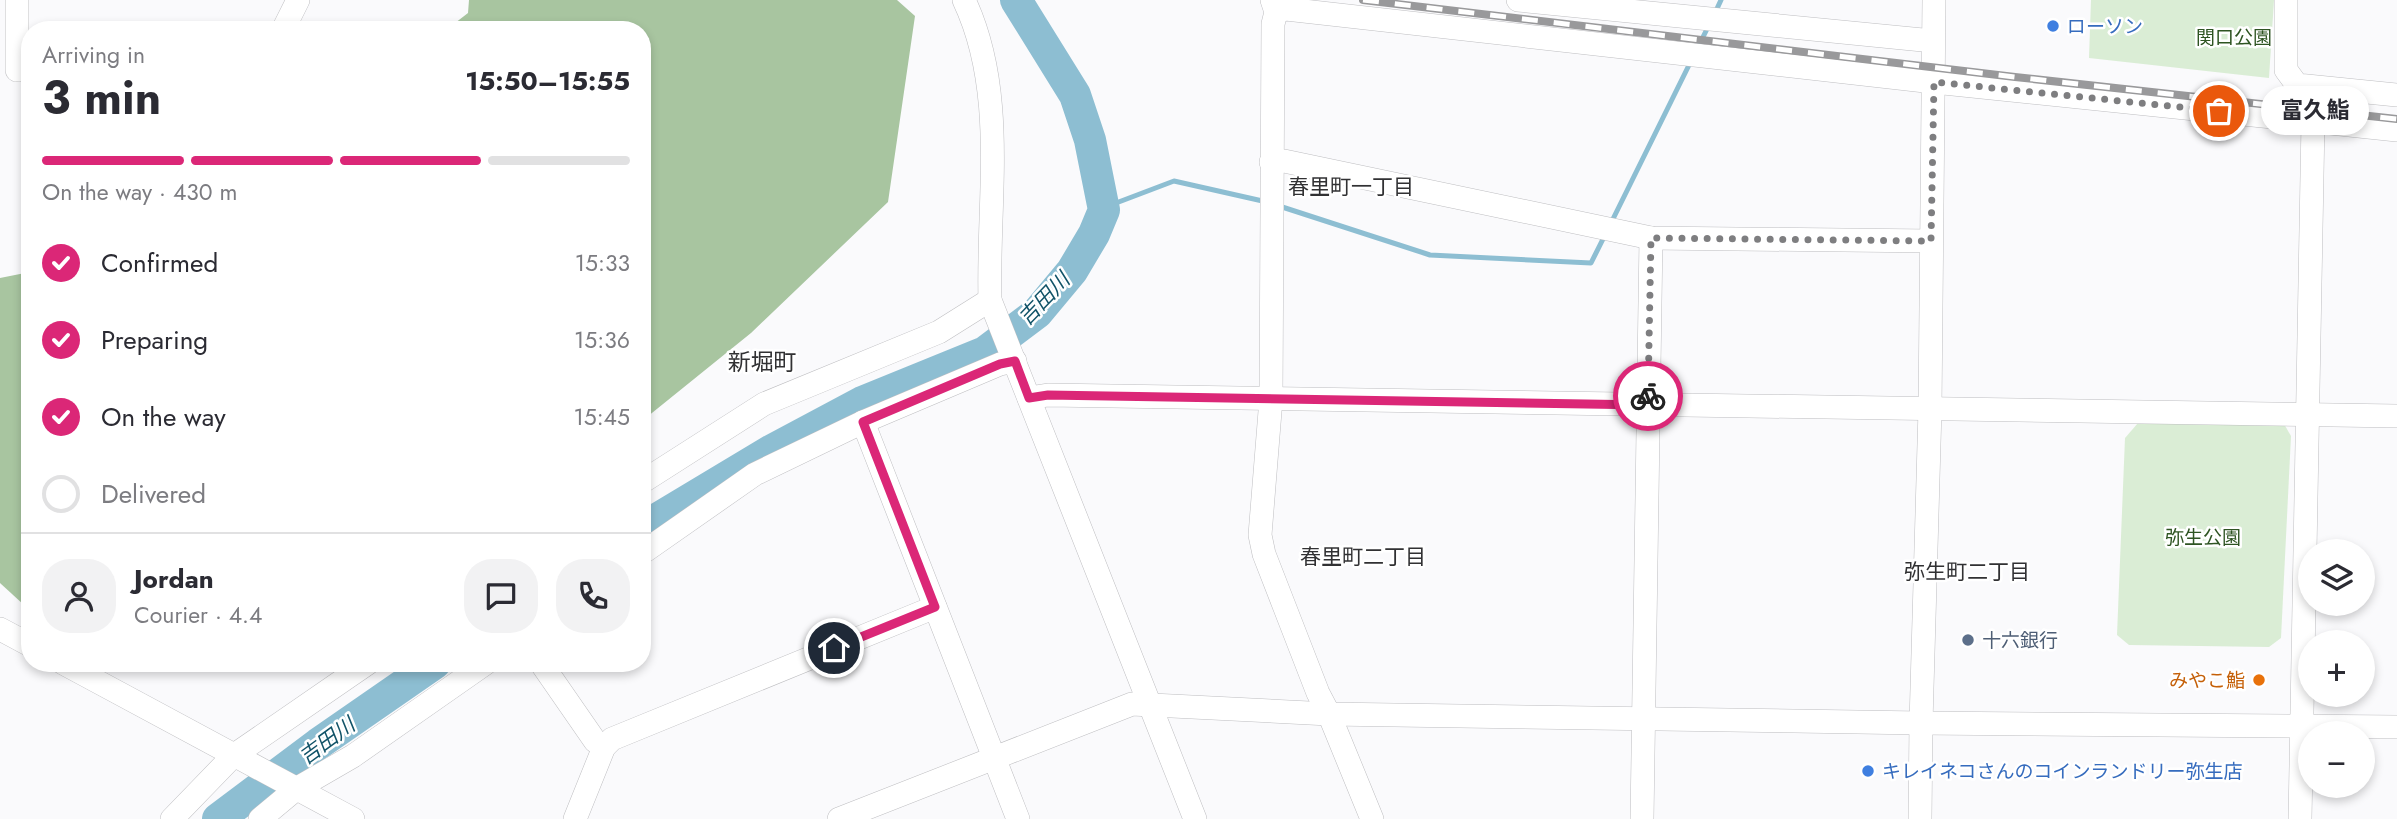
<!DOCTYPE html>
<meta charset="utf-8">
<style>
body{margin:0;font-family:Jost,"Noto Sans JP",sans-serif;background:#f2f2f3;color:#2b2b33;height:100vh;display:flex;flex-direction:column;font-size:26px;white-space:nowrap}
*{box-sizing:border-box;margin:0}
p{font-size:23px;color:#7c7c81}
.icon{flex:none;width:38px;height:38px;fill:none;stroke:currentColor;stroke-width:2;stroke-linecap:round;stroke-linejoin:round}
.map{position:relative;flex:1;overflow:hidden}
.drawer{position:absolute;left:21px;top:21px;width:630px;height:651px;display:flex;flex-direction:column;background:#fff;border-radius:28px;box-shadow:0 4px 10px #0003}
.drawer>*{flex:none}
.tools{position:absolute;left:2298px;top:539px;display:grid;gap:14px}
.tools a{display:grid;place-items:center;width:77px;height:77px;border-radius:50%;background:#fff;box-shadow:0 4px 10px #0003;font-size:35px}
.pin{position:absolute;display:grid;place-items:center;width:60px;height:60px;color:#fff;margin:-30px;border:4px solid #fff;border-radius:50%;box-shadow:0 2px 7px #0007}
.courier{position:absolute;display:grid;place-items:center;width:70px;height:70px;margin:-35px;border:5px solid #db2777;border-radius:50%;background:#fff;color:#222;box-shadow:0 2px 9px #0007}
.bubble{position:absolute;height:49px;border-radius:24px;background:#fff;box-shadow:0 4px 10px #0003;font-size:23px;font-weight:700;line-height:49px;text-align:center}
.head em{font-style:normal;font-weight:700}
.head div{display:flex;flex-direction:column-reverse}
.head{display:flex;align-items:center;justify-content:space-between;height:119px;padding:0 21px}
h1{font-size:46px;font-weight:700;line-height:52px}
.bar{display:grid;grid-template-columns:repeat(4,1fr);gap:10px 7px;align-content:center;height:84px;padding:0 21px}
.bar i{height:9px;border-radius:5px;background:#e1e1e2}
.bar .on{background:#db2777}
.bar p{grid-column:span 4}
.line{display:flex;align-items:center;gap:18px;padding:0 21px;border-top:2px solid #e1e1e2}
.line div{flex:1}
.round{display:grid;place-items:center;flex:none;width:74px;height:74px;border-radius:28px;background:#f2f2f3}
ol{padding:0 21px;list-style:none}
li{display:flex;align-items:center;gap:21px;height:77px}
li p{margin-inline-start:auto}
li .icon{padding:7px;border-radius:50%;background:#db2777;color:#fff;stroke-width:4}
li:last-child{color:#7c7c81}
li i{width:38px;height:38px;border:4px solid #e1e1e2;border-radius:50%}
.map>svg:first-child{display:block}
</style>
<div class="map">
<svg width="2397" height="819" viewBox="0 0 2397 819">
<rect width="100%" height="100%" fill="#fafafc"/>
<g fill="#daedd5">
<polygon points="2091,0 2274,0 2269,78 2089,58"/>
<polygon points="2138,423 2284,424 2291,436 2281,638 2269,647 2129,645 2117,635 2125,438"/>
</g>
<g fill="#a8c5a0">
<polygon points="469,0 897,0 915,16 888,202 751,333 642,421 642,30 446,30 468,13"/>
<polygon points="30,272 30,607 24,605 0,583 0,278"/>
</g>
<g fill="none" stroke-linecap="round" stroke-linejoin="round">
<g stroke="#8dbed2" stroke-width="5">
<polyline points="1715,13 1721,0"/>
<polyline points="1696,51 1709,25"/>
<polyline points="1276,205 1430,255 1591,263 1605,235"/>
<polyline points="1104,210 1116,203 1174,181 1267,202"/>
<polyline points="1611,223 1692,59"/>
</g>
<g stroke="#8dbed2" stroke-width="32">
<polyline points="642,528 772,450 862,402 985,352 1037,313 1072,271 1094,234 1104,210 1090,140 1075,95 1016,0"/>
<polyline points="218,819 318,744 435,663"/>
</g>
<g stroke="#bebec1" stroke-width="24">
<g id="minor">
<polyline points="17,0 17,70"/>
<path d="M 964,0 C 1008,93 987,201 990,300 L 1195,819"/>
<polyline points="1272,0 1276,12 1273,24 1271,399 1260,535 1264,554 1318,693 1329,714 1372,819"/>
<polyline points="1518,0 1933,41"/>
<polyline points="2286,0 2286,70 2297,85 2397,95"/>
<polyline points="1276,12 1286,9 1934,82 2397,130"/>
<polyline points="283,30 298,0"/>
<polyline points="1271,162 1284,161 1651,238 1931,241"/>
<polyline points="1029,398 1048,395 2397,416"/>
<polyline points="863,422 1018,819"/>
<polyline points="642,482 764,404 939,332 990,300"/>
<polyline points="642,553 755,474 863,422 1000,364 1015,361"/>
<polyline points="0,629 30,645"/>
<polyline points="63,663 353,819"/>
<polyline points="541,663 595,741 604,747"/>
<polyline points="172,819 233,756 368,663"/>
<polyline points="260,819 296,789 353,756 486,663"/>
<polyline points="575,819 604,747 612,739 935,607"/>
<polyline points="839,819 1132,704 1329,714 1921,723 2397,727"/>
<polyline points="1642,819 1651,238"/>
<polyline points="1920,819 1921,723 1930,409 1934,0"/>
<polyline points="2300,819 2313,122"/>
</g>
</g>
<use href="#minor" stroke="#fff" stroke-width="23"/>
<g stroke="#99999b" stroke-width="8">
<polyline id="rail" points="1363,0 2015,77 2397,119"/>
</g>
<use href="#rail" stroke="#fff" stroke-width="5" stroke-dasharray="16" stroke-linecap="butt"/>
</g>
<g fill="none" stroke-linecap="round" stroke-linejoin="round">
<polyline stroke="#7e7e80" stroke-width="7" stroke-dasharray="0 12.6" points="1648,396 1651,238 1931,241 1934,82 2219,111"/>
<polyline stroke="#db2777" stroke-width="9" points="834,648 935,607 863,422 1000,364 1015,361 1029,398 1048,395 1648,405 1648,396"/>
</g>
<g fill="#3f7fe0" stroke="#fff" stroke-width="2.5">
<circle cx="2053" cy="26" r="7"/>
<circle cx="1868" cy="771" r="7"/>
</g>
<circle fill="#5c6f8a" stroke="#fff" stroke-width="2.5" cx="1968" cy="640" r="7"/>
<circle fill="#e8710a" stroke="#fff" stroke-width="2.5" cx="2259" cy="680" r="7"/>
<g text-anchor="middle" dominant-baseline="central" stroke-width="5" stroke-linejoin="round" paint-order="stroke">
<g font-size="19" fill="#366cbe" stroke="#fff" text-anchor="start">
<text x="2067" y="26">ローソン</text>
<text x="1882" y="771">キレイネコさんのコインランドリー弥生店</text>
</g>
<g font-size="19" fill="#2e5422" stroke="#fff">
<text x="2234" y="37">関口公園</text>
<text x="2203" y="537">弥生公園</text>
</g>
<g font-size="19" fill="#4e5e75" stroke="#fff" text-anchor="start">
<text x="1982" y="640">十六銀行</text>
</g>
<g font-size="19" fill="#c56008" stroke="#fff" text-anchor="end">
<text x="2245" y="680">みやこ鮨</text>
</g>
<g font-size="21" fill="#313133" stroke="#fff">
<text x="1351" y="187">春里町一丁目</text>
<text x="1363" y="557">春里町二丁目</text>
<text x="1967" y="572">弥生町二丁目</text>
</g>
<g font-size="21" font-style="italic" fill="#115368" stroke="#fff">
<text transform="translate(1044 299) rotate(-46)">吉田川</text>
<text transform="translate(327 741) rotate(-36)">吉田川</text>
</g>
<g font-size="23" fill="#313133" stroke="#fff">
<text x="762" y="362">新堀町</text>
</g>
</g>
</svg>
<div class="tools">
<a><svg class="icon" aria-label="layers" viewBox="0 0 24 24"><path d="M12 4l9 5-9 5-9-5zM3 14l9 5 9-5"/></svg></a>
<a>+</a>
<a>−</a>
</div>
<div class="pin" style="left:2219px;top:111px;background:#ea580c"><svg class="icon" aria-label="bag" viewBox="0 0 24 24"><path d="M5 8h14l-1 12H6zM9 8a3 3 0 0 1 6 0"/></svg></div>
<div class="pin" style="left:834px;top:648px;background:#1f2937"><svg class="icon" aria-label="home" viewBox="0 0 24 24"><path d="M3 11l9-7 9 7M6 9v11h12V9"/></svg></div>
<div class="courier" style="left:1648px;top:396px"><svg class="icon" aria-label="bike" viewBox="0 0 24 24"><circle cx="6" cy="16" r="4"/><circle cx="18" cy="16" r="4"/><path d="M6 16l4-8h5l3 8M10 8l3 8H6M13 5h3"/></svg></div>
<div class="bubble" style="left:2261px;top:86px;width:108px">富久鮨</div>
<section class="drawer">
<div class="head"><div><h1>3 min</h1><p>Arriving in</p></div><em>15:50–15:55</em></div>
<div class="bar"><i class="on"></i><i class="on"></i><i class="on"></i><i></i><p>On the way · 430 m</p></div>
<ol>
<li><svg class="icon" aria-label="check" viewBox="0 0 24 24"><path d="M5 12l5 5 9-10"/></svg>Confirmed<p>15:33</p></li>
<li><svg class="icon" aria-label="check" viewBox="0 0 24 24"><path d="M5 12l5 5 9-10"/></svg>Preparing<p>15:36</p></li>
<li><svg class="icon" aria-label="check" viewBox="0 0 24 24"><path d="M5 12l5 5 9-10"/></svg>On the way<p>15:45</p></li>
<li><i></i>Delivered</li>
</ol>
<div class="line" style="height:126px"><a class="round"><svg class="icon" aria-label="person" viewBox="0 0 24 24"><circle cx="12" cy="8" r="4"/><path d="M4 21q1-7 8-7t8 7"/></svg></a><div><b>Jordan</b><p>Courier · 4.4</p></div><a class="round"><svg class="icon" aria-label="chat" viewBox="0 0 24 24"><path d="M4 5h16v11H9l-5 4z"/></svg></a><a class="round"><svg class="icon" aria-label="phone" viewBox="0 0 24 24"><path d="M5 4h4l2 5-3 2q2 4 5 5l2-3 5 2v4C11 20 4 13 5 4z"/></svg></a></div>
</section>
</div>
